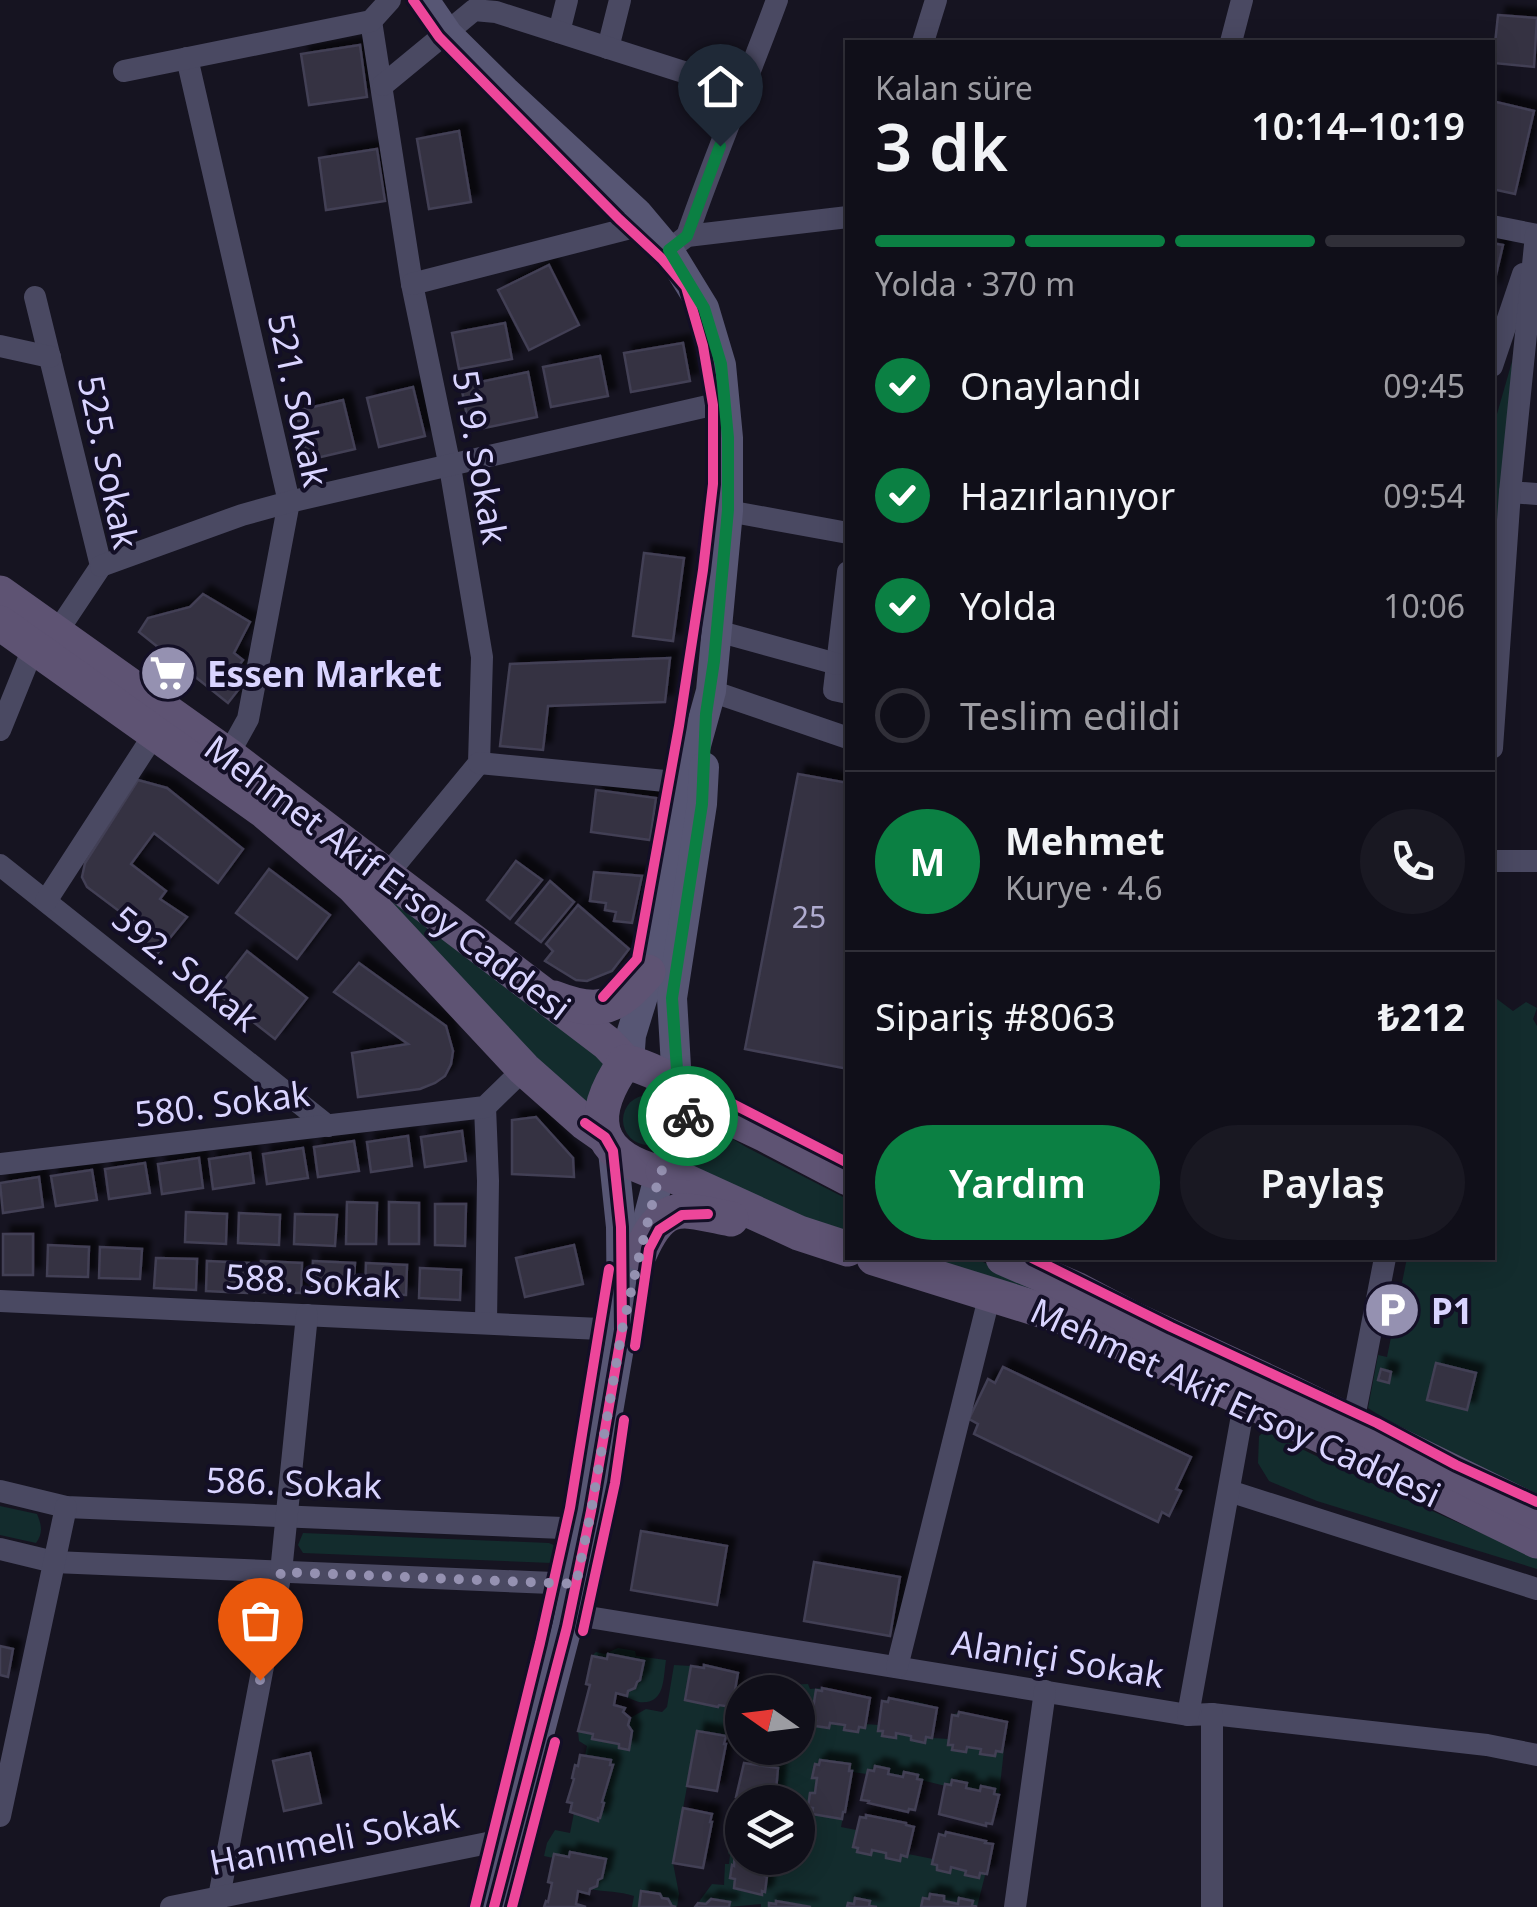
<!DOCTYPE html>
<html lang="tr">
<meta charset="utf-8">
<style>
body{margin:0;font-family:"Noto Sans",sans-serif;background:#191822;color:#f1f3f6;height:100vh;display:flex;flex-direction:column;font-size:38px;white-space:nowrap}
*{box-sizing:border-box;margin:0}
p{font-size:32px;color:#9c9ca2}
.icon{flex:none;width:55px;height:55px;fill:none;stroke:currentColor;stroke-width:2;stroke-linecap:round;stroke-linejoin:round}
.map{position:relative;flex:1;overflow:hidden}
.side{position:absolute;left:845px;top:40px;width:650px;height:1220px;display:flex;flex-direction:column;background:#100f19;border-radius:0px;box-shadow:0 5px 25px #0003,0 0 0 2px #302f38}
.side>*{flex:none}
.needle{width:65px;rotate:284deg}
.tools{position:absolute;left:725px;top:1675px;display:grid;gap:20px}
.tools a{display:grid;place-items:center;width:90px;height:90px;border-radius:50%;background:#100f19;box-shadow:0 5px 25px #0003,0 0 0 2px #302f38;font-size:50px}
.pin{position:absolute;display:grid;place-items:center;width:85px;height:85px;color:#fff;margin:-102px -42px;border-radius:50% 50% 50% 0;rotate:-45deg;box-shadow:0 0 10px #0007}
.pin .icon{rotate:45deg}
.courier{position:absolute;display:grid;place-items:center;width:100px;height:100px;margin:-50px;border:8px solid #0b8043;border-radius:50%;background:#fff;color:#222;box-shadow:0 2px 12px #0007}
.summary em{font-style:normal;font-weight:600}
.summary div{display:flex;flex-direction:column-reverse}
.summary{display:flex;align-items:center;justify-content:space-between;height:170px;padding:0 30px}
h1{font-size:65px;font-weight:600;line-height:75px}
.bar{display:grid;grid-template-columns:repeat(4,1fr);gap:15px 10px;align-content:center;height:120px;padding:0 30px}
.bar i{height:12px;border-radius:8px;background:#302f38}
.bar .current{background:#0b8043}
.bar p{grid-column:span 4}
.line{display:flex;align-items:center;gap:25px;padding:0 30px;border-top:2px solid #302f38}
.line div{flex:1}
.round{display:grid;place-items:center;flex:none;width:105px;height:105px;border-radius:52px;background:#191822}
ol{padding:0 30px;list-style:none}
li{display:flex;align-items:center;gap:30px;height:110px}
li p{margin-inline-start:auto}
li .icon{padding:10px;border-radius:50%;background:#0b8043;color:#fff;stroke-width:4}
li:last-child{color:#9c9ca2}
li i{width:55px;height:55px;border:5px solid #302f38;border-radius:50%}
.button{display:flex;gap:20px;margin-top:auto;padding:20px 30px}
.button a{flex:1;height:115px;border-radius:60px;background:#0b8043;color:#fff;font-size:40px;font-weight:600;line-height:115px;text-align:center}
.button a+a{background:#191822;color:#f1f3f6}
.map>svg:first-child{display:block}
</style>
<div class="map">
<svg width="1537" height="1907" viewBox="0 0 1537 1907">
<defs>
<filter id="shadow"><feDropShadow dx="8" dy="-8" stdDeviation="2.5" flood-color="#0009"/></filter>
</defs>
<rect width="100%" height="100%" fill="#161421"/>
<g fill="#132c2d">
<polygon points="1513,358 1493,624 1493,428"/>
<polygon points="366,876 610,1063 595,1111 559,1084"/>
<polygon points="1493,996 1513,1011 1526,1002 1537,1008 1533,1019 1537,1026 1537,1495 1439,1453 1368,1408 1378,1355 1387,1357 1407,1258 1492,1258"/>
<circle cx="648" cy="1120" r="25"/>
<polygon points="702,1121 746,1147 847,1199 847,1244 681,1169"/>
<polygon points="891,1258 974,1258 1039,1287 1034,1298"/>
<polygon points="1265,1431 1392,1493 1537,1558 1537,1569 1317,1501 1269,1481 1258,1463 1259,1436"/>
<path d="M 0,1506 L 37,1514 C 42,1526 43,1533 36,1543 L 0,1535 Z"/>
<polygon points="303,1533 549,1543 556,1546 556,1555 552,1563 303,1553 298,1545"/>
<path d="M 618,1648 L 635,1651 L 636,1656 L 666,1660 C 663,1680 665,1705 639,1702 C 631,1700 625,1695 616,1694 L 614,1705 L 625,1708 L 624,1712 L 630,1718 L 646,1709 L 662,1712 L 667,1707 L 674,1665 L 691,1666 L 699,1704 L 731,1707 L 726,1736 L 697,1732 L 673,1863 L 679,1894 L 677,1907 L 632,1907 L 634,1896 C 620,1891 605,1892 590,1889 L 597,1886 L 598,1880 L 602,1878 L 606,1859 L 571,1852 L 569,1857 L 554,1854 L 553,1858 L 544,1856 L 547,1843 L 555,1830 L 570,1833 L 574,1813 L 597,1821 L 601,1817 L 604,1803 L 602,1802 L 613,1766 L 610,1765 L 610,1759 L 594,1756 L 593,1758 L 585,1756 L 587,1746 L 579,1741 L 578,1731 L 590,1685 L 586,1684 L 592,1656 L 596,1652 L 605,1654 Z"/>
<path d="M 808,1684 L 810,1689 L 822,1688 L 870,1698 L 866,1724 L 878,1725 L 882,1701 C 897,1696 922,1701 937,1708 L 933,1738 L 948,1739 L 952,1715 L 959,1712 L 1007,1722 L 999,1795 L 994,1794 L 994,1789 C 969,1793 942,1785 917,1779 L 917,1774 L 904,1772 L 903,1777 L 888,1774 L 889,1769 L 875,1766 L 874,1771 L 868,1770 L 867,1774 L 852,1772 L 841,1827 L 856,1830 L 860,1817 C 875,1813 900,1819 914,1827 L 908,1854 L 933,1859 L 939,1834 C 954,1831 979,1837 993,1844 L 977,1907 L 761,1907 L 761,1904 L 729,1907 L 729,1902 L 711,1899 L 706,1904 L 698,1903 L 712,1884 L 724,1885 L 725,1864 L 729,1864 L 730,1855 L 728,1853 L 730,1840 L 735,1841 L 733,1854 L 735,1855 L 730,1878 L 735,1879 L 734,1888 L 746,1890 L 746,1892 L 761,1895 L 765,1891 L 768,1858 L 798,1858 L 798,1802 L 772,1802 L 775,1802 L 778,1783 L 775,1782 L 778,1769 L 755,1764 L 758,1748 L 782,1752 L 783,1748 L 798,1748 L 798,1692 L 757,1692 L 755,1691 L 760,1686 Z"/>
</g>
<g fill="#343243" stroke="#433f54" stroke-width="2.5" filter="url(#shadow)">
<polygon points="1498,15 1537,18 1534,67 1493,63"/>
<polygon points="360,45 367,97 309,105 301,54"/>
<polygon points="1492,101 1534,111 1515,194 1492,189"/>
<polygon points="459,131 471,202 429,209 417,139"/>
<polygon points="377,149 385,201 326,210 319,158"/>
<polygon points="1492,243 1503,245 1492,292"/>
<polygon points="549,265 579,325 529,350 498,290"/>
<polygon points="505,323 512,359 459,369 452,333"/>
<polygon points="683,343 690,381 631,392 624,353"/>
<polygon points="600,356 608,396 551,407 543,367"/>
<polygon points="528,372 537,417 470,431 461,386"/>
<polygon points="413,387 425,436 379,447 367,398"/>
<polygon points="343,400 355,449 308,460 296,411"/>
<polygon points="644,553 684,558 673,641 633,636"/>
<polygon points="203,594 250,622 234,653 243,660 231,677 242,685 228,703 139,632 148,618 190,607"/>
<polygon points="670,658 665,702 548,706 543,750 500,746 510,664"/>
<polygon points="798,774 848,783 848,1069 745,1049"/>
<polygon points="138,780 167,788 243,849 218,883 154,833 131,864 166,891 160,899 187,917 156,955 136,939 140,934 135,931 139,926 87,887 82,877 85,863"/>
<polygon points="596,790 656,798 650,840 591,832"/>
<polygon points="516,861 542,880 510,919 487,900"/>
<polygon points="269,869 330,915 297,959 236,913"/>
<polygon points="594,872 642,876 632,923 614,921 616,912 605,910 606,903 590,901"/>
<polygon points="550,881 574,902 541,942 516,923"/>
<polygon points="578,905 629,949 612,971 587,981 576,980 545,961 553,951 546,944"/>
<polygon points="247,951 307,998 275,1039 215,992"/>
<polygon points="359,963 446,1026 453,1051 451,1064 445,1076 435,1083 420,1089 358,1097 352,1053 408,1044 334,992"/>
<polygon points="536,1117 573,1158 574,1177 512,1174 512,1120"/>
<polygon points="462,1131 466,1161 425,1167 421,1137"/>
<polygon points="408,1136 412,1166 371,1172 367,1142"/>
<polygon points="354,1141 359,1171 318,1177 314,1147"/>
<polygon points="303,1148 308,1178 267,1184 263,1154"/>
<polygon points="250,1153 254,1183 213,1189 209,1159"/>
<polygon points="199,1158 203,1188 162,1194 158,1164"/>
<polygon points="145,1163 150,1193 109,1199 105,1169"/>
<polygon points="92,1170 97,1200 56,1206 51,1176"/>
<polygon points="39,1177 43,1207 3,1213 0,1183"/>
<polygon points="347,1202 377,1203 376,1244 346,1244"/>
<polygon points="389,1202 419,1203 419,1244 389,1244"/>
<polygon points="435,1204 466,1204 465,1246 435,1245"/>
<polygon points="186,1212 227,1214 226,1244 185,1242"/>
<polygon points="239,1213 280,1215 279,1245 238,1243"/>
<polygon points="295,1214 337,1215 335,1246 294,1244"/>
<rect x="3" y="1234" width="30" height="41"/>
<polygon points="48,1245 89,1247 88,1277 47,1276"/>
<polygon points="574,1245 583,1284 525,1297 516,1258"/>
<polygon points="100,1247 142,1249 140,1279 99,1278"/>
<polygon points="156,1258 197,1259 196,1290 154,1288"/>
<polygon points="207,1261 249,1263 247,1293 206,1291"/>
<polygon points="261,1261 302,1263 301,1293 259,1292"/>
<polygon points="313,1261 355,1263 353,1293 312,1291"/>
<polygon points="366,1263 407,1265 406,1295 365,1294"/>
<polygon points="420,1268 461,1270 460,1300 419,1298"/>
<polygon points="1436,1363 1476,1373 1467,1410 1427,1400"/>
<polygon points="1003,1367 1191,1457 1176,1489 1181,1491 1169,1516 1162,1512 1158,1522 974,1434 978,1424 969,1419 988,1379 995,1383"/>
<polygon points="1381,1369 1391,1372 1389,1383 1378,1380"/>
<polygon points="641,1531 727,1546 717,1605 631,1590"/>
<polygon points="814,1562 900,1577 890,1636 804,1621"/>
<polygon points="0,1646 13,1649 8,1677 0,1675"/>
<polygon points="608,1654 644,1661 640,1680 637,1682 635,1688 628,1691 627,1696 616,1693 614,1705 625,1708 623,1712 630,1718 628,1725 632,1731 629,1750 619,1748 619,1744 592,1739 593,1734 578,1731 590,1685 586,1684 592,1656 607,1659"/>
<polygon points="704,1665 738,1673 732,1707 719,1705 718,1707 685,1700 691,1666 704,1668"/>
<polygon points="822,1688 870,1698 865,1728 859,1727 858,1732 844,1730 845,1725 830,1723 829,1728 815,1726 816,1721 811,1721 816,1690 822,1691"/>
<polygon points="889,1698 937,1708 932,1738 926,1737 925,1743 911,1740 911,1736 896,1733 896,1738 882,1736 883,1731 878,1731 882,1701 888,1702"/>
<polygon points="959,1712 1007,1722 1002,1752 996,1751 995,1756 980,1754 981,1749 967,1747 966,1752 952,1750 953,1745 948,1745 952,1715 958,1716"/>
<polygon points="697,1731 726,1736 724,1744 726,1744 717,1791 687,1786"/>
<polygon points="310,1753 321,1803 284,1811 273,1761"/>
<polygon points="580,1755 611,1760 610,1765 613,1765 602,1802 604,1803 600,1818 598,1818 598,1821 570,1812 572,1803 567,1802 574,1779 572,1778 575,1765 578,1766"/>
<polygon points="820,1760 850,1764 849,1771 852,1771 845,1812 843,1812 842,1819 812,1814 813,1808 808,1807 810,1793 815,1793 817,1778 812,1778 815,1764 819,1765"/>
<polygon points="744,1763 778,1768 775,1802 742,1802 742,1811 737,1810 739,1797 736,1797"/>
<polygon points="875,1766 889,1769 888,1774 903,1777 904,1772 918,1775 917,1779 922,1780 915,1810 909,1809 908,1812 868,1803 869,1801 861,1800 868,1770 874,1771"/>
<polygon points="952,1780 967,1783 966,1788 980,1791 981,1786 995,1789 994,1794 999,1795 992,1824 986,1823 986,1826 939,1814 945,1784 951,1785"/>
<polygon points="683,1808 712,1814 710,1822 712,1822 703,1868 673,1863"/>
<polygon points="866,1815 906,1823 906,1825 914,1827 907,1857 901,1855 900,1861 886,1858 886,1853 872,1850 871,1855 857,1852 858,1848 853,1847 860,1817 866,1818"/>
<polygon points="740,1831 742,1831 742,1858 768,1858 765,1876 767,1876 765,1892 762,1891 762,1895 734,1888 735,1879 730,1878 732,1865 734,1866 735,1841 739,1841"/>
<polygon points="946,1832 986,1841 985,1843 993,1844 987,1874 980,1873 979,1878 965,1875 966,1871 951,1867 950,1873 937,1870 937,1865 932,1864 939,1834 945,1836"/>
<polygon points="570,1852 606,1859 602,1878 598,1880 597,1886 590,1889 589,1894 578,1891 576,1904 586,1907 544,1907 546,1901 548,1902 552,1883 548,1882 554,1854 569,1857"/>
<polygon points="641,1891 660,1894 662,1898 668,1899 672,1906 676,1907 639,1907"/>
<polygon points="930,1894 944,1896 944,1901 958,1904 959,1898 973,1901 972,1905 977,1907 921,1907 923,1898 929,1899"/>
<polygon points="855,1898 870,1901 869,1906 877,1907 847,1907 848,1903 854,1904"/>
<polygon points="711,1899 730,1902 729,1907 695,1907 698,1903 706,1904"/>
<polygon points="776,1901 811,1907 769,1907 769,1903 776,1904"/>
</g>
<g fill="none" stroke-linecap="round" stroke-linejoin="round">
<g stroke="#4a4962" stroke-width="22">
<polyline points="371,21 412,284 450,467 482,657 479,763 386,876"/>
<polyline points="559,32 567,0"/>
<polyline points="923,42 936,0"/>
<polyline points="1231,42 1242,0"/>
<polyline points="608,48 620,0"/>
<polyline points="187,58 289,502 248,719 228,755"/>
<polyline points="124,71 371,21 390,0"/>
<polyline points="383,85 474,10 496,12 743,91"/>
<polyline points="1492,226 1537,235"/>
<path d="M 687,236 C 714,157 748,79 777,0"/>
<polyline points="679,242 687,236 848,217"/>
<polyline points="412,284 646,224"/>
<polyline points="35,297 101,566 57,632"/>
<polyline points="0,346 50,357"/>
<polyline points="1492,366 1523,274"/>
<polyline points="1510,492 1537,494"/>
<polyline points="728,511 848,533"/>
<polyline points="101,566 242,515 289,502 725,402"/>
<polyline points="848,572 834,690 848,693"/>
<polyline points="717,631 837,664"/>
<polyline points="711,691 848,738"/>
<polyline points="0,730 34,646"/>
<polyline points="1492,748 1510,492 1536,235"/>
<polyline points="479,763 686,783"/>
<polyline points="1492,861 1537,861"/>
<polyline points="0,865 328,1126"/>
<polyline points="46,901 155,733"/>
<polyline points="485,1107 488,1181 486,1323"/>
<polyline points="0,1164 485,1107 524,1069"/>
<polyline points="0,1301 622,1330"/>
<polyline points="1353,1423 1385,1258"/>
<polyline points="0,1491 66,1507 587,1529"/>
<polyline points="1229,1491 1537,1589"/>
<polyline points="0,1549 54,1562 576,1584"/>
<polyline points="570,1614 1188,1715 1212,1714 1487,1745 1537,1755"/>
<polyline points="897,1667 990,1294"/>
<polyline points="1188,1715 1245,1399"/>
<polyline points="0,1816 66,1507"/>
<polyline points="219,1897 281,1572 307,1315"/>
<polyline points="171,1907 512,1838"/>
<polyline points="1015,1907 1045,1691"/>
<polyline points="1212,1907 1212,1714"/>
</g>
<g stroke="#575674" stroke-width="30">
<polyline points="424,0 448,35 505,91 637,213 669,251 704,308 721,365 728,438 728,511 711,691 675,821 659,925 643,996 631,1035 629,1063"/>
<polyline points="677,1084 672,998 702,804 704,767"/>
<polyline points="642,1242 660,1173"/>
<polyline points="494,1907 567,1627 591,1511 622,1330 621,1227 613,1151"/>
</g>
<g stroke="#5e5373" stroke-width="35">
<polyline points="0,593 228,755 607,1043 625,1062"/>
<polyline points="0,623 264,811 354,887 524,1069 585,1123 605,1137"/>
<path d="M 554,998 C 600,1016 617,1008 648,972"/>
<path d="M 625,1062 C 640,1065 682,1081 688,1098 C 695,1119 674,1158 660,1173 C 593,1155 587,1116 625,1062 Z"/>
<polyline points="688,1098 766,1135 848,1178"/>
<polyline points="663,1171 799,1233 848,1249"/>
<path d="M 640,1253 C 664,1199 681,1209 731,1219"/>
<polyline points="874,1258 1060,1316 1117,1341 1279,1415 1537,1541"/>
<polyline points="1003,1258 1076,1289 1129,1317 1292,1393 1537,1513"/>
</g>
<g stroke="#130f26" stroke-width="16">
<g id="cycleway">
<polyline points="413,0 439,37 619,219 662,259 686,287 703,346 713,405 713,484 703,570 679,726 637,959 603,997"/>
<polyline points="727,1101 848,1163"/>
<polyline points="1032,1258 1171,1327 1377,1423 1456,1465 1537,1502"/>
<polyline points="635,1346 649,1249 659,1230 682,1215 708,1214"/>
<polyline points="583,1631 615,1483 624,1420"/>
<polyline points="475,1907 540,1643 570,1508 609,1269"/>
<polyline points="494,1907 567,1627 591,1511 622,1330 621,1227 613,1151 605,1137 585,1123"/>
<polyline points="512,1907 555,1742"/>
</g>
</g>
<use href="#cycleway" stroke="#ed469a" stroke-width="10"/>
</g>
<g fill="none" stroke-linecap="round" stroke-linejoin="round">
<polyline stroke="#9591b1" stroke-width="10" stroke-dasharray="0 18" points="260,1680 281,1572 576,1584 591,1512 622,1330 640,1253 660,1173 671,1158 682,1137 688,1116"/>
<polyline stroke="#0b8043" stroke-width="12" points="688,1116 688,1098 678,1084 672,998 702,804 706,714 714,661 728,510 728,438 721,364 704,308 669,250 687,236 720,146"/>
</g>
<defs>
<g id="supermarket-disc" transform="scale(2.875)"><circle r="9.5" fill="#9591b1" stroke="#130f26"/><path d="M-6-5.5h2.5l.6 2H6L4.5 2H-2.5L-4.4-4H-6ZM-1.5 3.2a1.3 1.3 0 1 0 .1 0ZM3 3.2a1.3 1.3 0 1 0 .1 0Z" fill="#fff"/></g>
<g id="parking-disc" transform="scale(2.875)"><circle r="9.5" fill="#9591b1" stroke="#130f26"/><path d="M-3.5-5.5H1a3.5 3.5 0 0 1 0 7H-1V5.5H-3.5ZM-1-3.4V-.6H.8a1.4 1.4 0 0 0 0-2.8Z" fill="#fff"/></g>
</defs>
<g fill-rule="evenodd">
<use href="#supermarket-disc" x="168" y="673"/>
<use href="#parking-disc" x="1392" y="1310"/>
</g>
<g text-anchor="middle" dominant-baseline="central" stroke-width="8" stroke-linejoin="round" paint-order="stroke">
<g font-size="30" fill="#b0acd0">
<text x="809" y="916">25</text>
</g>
<g font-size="35" fill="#d9d4ff" stroke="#130f26">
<text transform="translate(299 400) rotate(78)">521. Sokak</text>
<text transform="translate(481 457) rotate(80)">519. Sokak</text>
<text transform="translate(109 462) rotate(78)">525. Sokak</text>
<text transform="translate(388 877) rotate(37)">Mehmet Akif Ersoy Caddesi</text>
<text transform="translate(186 968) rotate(39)">592. Sokak</text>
<text transform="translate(222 1103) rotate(-7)">580. Sokak</text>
<text transform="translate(313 1280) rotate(3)">588. Sokak</text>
<text transform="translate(1236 1402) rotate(25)">Mehmet Akif Ersoy Caddesi</text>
<text transform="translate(294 1482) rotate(2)">586. Sokak</text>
<text transform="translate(1058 1658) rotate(9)">Alaniçi Sokak</text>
<text transform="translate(334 1838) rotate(-11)">Hanımeli Sokak</text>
</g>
<g font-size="35" font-weight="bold" fill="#d9d4ff" stroke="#130f26" text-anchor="start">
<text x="207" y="673">Essen Market</text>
<text x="1431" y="1310">P1</text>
</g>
</g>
</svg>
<div class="tools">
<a><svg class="needle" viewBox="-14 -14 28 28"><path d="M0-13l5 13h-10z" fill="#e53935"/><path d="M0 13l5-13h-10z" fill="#9c9ca2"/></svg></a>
<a><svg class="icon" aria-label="layers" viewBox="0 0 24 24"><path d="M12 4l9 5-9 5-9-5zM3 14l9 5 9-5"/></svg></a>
</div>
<div class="pin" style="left:260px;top:1680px;background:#ea580c"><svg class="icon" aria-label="bag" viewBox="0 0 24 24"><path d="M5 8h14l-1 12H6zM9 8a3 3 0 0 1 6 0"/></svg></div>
<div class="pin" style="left:720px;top:146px;background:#1f2937"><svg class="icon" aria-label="home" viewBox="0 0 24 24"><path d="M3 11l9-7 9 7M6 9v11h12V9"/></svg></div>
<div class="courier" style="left:688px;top:1116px"><svg class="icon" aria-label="bike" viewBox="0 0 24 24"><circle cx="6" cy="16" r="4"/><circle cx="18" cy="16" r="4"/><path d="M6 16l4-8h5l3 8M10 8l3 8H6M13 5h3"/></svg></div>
<section class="side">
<div class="summary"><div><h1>3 dk</h1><p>Kalan süre</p></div><em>10:14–10:19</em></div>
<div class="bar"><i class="current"></i><i class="current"></i><i class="current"></i><i></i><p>Yolda · 370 m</p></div>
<ol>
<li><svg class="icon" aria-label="check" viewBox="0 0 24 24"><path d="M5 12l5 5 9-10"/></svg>Onaylandı<p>09:45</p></li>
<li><svg class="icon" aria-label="check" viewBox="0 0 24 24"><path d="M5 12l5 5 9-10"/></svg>Hazırlanıyor<p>09:54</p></li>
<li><svg class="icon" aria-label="check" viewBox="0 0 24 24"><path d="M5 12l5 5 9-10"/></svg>Yolda<p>10:06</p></li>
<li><i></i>Teslim edildi</li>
</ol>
<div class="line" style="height:180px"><b class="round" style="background:#0b8043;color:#fff">M</b><div><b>Mehmet</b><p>Kurye · 4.6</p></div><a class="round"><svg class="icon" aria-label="phone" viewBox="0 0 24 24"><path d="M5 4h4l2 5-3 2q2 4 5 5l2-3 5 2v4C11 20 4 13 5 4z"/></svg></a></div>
<div class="line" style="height:130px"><div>Sipariş #8063</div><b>₺212</b></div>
<div class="button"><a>Yardım</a><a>Paylaş</a></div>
</section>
</div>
